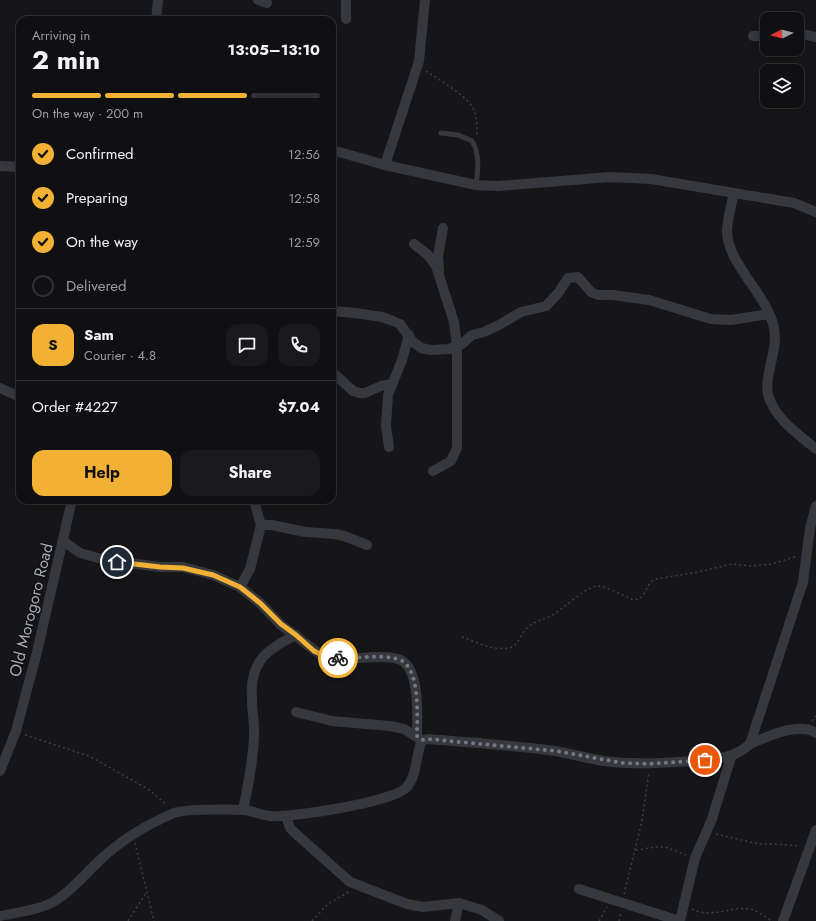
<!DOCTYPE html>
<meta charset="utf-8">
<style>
body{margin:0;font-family:Jost,sans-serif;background:#19191b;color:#f1f3f6;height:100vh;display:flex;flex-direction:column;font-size:15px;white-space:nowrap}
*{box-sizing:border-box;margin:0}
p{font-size:13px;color:#9c9d9f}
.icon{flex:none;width:22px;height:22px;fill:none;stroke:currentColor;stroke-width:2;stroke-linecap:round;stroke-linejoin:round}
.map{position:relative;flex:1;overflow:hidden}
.drawer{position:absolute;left:16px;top:16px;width:320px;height:488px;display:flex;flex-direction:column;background:#101012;border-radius:12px;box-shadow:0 2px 10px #0003,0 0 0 1px #303032}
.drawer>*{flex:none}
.needle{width:26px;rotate:264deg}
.controls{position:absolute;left:760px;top:12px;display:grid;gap:8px}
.controls a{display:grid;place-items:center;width:44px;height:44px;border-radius:8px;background:#101012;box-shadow:0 2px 10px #0003,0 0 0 1px #303032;font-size:20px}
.pin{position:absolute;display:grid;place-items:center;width:34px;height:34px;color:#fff;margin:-17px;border:2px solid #fff;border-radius:50%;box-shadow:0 1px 4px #0007}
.courier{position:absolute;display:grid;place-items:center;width:40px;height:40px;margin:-20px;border:3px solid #f2b134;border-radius:50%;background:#fff;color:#222;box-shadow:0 1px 5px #0007}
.summary em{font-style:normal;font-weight:700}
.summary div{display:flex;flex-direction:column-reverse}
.summary{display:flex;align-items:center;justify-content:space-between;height:68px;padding:0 16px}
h1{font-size:26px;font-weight:700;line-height:30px}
.bar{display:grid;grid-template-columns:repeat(4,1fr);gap:6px 4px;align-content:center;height:48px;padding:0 16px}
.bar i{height:5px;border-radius:3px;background:#303032}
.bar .selected{background:#f2b134}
.bar p{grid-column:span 4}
.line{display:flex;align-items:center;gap:10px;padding:0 16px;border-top:1px solid #303032}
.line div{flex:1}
.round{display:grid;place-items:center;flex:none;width:42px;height:42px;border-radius:12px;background:#19191b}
ol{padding:0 16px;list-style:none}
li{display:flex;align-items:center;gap:12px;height:44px}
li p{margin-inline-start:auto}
li .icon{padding:4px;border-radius:50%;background:#f2b134;color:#111;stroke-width:4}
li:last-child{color:#9c9d9f}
li i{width:22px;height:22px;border:2px solid #303032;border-radius:50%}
.button{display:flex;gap:8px;margin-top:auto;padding:8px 16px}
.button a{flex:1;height:46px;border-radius:12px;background:#f2b134;color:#111;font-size:16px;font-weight:700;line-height:46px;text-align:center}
.button a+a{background:#19191b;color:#f1f3f6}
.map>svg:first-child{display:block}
</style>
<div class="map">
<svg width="816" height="921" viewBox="0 0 816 921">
<rect width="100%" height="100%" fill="#161618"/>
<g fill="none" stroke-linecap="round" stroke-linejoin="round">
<g stroke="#3d3f44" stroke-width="1.5" stroke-dasharray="2 3" stroke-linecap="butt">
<path d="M 426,71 C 439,80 467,95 474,110 C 477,118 477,128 477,137"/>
<path d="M 462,637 C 477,642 492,651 509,648 C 518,646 520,635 527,628 C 534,621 542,620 551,616 C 564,609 583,588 597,586 C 604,585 626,597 634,600 C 648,599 644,583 656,579 L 698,572 L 732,564 L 750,566 L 772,564 L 797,556"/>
<polyline points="812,721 816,716"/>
<polyline points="25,735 89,756 148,789 167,805"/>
<polyline points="716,834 759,844 774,844 800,846"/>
<polyline points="135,843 154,921"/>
<polyline points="636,850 656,847 665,847 686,855"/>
<polyline points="624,894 642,821 649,772"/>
<path d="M 692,909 C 710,919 732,906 750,909 C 759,911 765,917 772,921"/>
<polyline points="128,921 147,891"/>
<polyline points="312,921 328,904 350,891"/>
<polyline points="599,921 607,907"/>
<polyline points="619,921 621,911"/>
</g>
<path stroke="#37383d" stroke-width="5" d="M 441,133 L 458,135 L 472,141 C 480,154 478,170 476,185"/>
<g stroke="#37383d" stroke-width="10">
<polyline points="258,0 267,3"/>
<polyline points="346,19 346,0"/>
<polyline points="156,20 158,0"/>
<polyline points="797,33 816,37"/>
<polyline points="753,36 767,36"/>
<polyline points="332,150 385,165 476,185 498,186 610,177 651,179 794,203 816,212"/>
<polyline points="385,165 419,61 425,0"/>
<polyline points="0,166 20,167"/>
<path d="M 734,193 C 731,205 728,218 727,230 C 726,263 768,295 774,328 C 779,350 762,379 769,398 C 777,420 798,434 816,449"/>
<polyline points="414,244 428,255 436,266 454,322 457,346 457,448 451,461 433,471"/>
<polyline points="439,271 438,256 443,228"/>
<polyline points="332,311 355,313 382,317 393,321 400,324 412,341 421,348 431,350 449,349 462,344 472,335 484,332 499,325 521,312 546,306 559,292 568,278 578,277 591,292 598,295 613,295 649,300 711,319 731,320 769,314"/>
<polyline points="332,372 353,391 359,393 365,393 381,386 392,384"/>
<polyline points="0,388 20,397"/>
<polyline points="389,447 386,426 388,395 402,360 409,335"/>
<polyline points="261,525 272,525 305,532 335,534 344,536 367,545"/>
<path d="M 63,541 L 80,553 L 105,560 L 160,567 L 183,567 L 213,575 L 240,587 L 260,603 L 281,625 L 321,655 C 334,659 347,658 361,658 C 372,657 387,656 398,659 C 421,666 417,716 417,736"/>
<polyline points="240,587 250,569 261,525 254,500"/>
<polyline points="296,712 332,721 390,726 404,729 420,739"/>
<path d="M 750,744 C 767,737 800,721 816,733"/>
<polyline points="0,771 16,731 37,652 72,500"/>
<path d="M 243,810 C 248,786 253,762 254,737 C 255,725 252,712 252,700 C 249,663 265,650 296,635"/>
<polyline points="286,816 290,828 295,833 350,882 407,904 423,907 459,903 482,910 499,921"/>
<polyline points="579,889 680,921"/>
<path d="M 0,916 C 19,912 42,910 58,899 C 74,888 86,873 100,860 C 122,839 146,825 174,813 C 184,809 232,809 244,810 C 253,811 261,815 270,816 C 291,818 392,802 406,788 C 418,775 415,756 422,740 L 429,739 C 471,743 514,745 555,751 C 571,754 587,758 603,761 C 634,765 663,763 694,761 C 715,759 734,759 750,744 L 803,582 L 810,528 L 816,506"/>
<polyline points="455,921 459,903"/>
<polyline points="680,921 695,858 712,819 731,757"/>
<polyline points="783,921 816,830"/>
</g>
</g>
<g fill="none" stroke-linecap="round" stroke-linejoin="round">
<path stroke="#757880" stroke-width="4" stroke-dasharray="0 7.2" d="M 338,658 C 357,659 379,654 398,659 C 421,666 417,716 417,736 L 422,740 L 428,739 L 556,751 L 623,763 L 649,764 L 705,760"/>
<polyline stroke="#f2b134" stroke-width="5" points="117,562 160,567 183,568 213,575 240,587 260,603 281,624 296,635 314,651 328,658 338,658"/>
</g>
<g text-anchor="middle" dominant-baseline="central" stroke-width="3" stroke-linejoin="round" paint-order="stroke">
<g font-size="16" fill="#a8adb8" stroke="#111113">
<text transform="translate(31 610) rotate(-76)">Old Morogoro Road</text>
</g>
</g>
</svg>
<div class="controls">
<a><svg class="needle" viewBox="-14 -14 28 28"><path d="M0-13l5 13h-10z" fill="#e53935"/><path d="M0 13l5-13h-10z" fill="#9c9d9f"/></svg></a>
<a><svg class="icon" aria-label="layers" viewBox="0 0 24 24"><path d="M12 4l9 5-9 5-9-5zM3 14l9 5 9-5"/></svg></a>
</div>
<div class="pin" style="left:705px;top:760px;background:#ea580c"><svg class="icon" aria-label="bag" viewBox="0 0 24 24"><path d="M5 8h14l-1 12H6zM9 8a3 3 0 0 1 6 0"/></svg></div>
<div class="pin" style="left:117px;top:562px;background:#1f2937"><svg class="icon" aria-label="home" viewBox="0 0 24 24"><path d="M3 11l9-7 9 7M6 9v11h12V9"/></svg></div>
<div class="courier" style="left:338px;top:658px"><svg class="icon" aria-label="bike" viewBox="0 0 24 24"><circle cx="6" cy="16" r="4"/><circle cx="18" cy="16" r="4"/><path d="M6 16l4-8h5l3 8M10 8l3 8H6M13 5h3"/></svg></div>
<section class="drawer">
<div class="summary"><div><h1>2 min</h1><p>Arriving in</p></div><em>13:05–13:10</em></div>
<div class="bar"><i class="selected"></i><i class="selected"></i><i class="selected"></i><i></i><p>On the way · 200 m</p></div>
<ol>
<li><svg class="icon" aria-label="check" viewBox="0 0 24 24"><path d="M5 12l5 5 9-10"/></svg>Confirmed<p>12:56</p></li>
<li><svg class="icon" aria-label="check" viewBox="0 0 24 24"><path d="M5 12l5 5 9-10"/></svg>Preparing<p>12:58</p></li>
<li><svg class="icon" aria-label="check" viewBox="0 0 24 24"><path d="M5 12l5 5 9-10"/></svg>On the way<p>12:59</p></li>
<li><i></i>Delivered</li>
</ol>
<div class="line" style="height:72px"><b class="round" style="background:#f2b134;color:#111">S</b><div><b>Sam</b><p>Courier · 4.8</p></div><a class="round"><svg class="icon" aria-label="chat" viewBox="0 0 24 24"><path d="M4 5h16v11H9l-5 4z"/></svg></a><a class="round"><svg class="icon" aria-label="phone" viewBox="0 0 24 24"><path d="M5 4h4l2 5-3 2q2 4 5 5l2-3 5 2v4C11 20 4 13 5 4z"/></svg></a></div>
<div class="line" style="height:52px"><div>Order #4227</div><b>$7.04</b></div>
<div class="button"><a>Help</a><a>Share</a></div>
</section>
</div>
